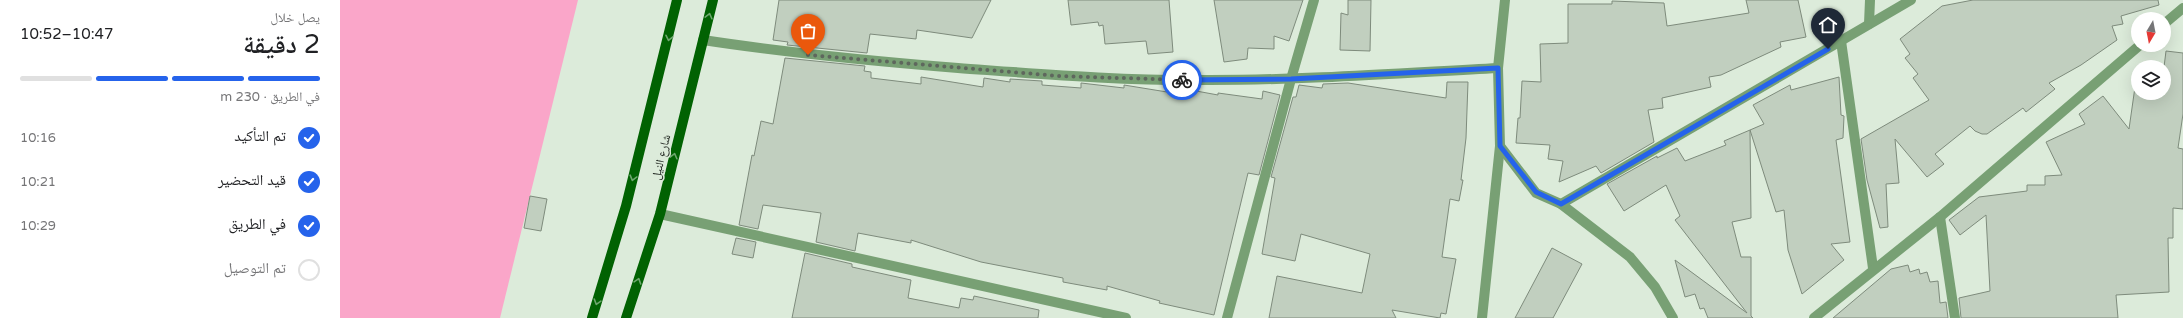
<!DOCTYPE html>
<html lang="ar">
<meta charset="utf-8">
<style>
body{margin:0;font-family:"Varela Round","Noto Naskh Arabic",sans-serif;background:#f6f6f6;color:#202124;direction:rtl;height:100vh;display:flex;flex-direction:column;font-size:15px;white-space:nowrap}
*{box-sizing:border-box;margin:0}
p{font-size:13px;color:#757577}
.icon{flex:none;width:22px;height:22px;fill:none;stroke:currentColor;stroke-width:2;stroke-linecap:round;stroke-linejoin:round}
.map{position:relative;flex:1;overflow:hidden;direction:ltr}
.panel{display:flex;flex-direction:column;background:#fff;width:340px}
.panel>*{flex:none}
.needle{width:26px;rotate:190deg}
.fabs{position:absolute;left:1791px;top:12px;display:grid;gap:8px}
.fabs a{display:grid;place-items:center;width:40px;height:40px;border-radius:50%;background:#fff;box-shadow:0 4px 16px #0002;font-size:20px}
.pin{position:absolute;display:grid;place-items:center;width:34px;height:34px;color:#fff;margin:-41px -17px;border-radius:50% 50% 50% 0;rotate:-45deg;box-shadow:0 0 4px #0007}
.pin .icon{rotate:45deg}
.courier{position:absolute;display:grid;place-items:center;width:40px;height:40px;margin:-20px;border:3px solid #2563eb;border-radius:50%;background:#fff;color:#222;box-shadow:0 1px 5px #0007}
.headline em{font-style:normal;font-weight:600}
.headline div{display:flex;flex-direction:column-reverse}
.headline{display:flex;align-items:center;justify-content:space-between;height:68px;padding:0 20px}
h1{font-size:26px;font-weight:600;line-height:30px}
.bar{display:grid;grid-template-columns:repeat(4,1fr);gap:6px 4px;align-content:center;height:48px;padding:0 20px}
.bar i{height:5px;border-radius:3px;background:#e0e0e0}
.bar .on{background:#2563eb}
.bar p{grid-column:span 4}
ol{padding:0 20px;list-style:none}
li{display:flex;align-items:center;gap:12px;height:44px}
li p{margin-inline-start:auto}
li .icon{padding:4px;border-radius:50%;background:#2563eb;color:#fff;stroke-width:4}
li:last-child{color:#757577}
li i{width:22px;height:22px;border:2px solid #e0e0e0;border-radius:50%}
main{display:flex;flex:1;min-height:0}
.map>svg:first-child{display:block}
</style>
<main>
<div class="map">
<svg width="1843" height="318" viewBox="0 0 1843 318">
<rect width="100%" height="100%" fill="#dcebda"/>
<polygon fill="#faa6c9" points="0,0 238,0 160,318 0,318"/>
<g fill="#c1cfbf" stroke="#7e8b7c">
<polygon points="439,0 651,0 632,38 577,30 576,39 530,34 527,53 447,45 448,42 433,40"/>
<polygon points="728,0 829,0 833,52 808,54 806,41 765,44 763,25 759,26 758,22 731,25"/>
<polygon points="874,0 963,0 949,41 934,36 934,49 908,48 907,59 884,62"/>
<polygon points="1008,0 1031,0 1030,51 1000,50 1001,13 1008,15"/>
<polygon points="1406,0 1458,0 1466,37 1440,42 1441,47 1381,75 1369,77 1371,87 1322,98 1323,108 1308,110 1314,142 1261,173 1256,166 1219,182 1223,161 1208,159 1210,145 1176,143 1178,118 1180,118 1182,81 1201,82 1200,44 1228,43 1228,4 1272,4 1272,1 1324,3 1327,26 1409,13"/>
<polygon points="1633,0 1818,0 1819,5 1781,16 1783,24 1772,26 1777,40 1741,65 1709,83 1715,89 1686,112 1683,108 1647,134 1642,134 1635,131 1630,126 1595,154 1604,164 1587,177 1555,139 1559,183 1546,184 1548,227 1540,228 1527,180 1521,139 1589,100 1573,78 1578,74 1565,58 1570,54 1560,39 1602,6"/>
<polygon points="1826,51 1843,53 1843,114 1838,148 1843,149 1843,209 1833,208 1833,238 1828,238 1829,292 1776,295 1778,318 1621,318 1619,298 1650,291 1646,215 1620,235 1609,220 1639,197 1687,191 1687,185 1705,185 1705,176 1722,175 1706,142 1745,124 1739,114 1763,96 1789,129 1795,87 1798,88 1798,93 1824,93 1824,67"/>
<polygon points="445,58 525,66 524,71 531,72 531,78 581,84 581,77 643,87 644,78 670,82 670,79 702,81 702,85 741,88 741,83 784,88 784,85 827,92 828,86 829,86 878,95 878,93 922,99 923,91 940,95 919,175 908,173 874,315 819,303 820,301 767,286 767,290 723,282 723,278 641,262 571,240 571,243 518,233 515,251 476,242 481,213 423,205 418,229 399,225 412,155 414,156 421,121 433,124"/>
<polygon points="1499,77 1501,115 1504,116 1503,138 1496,140 1510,242 1491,244 1504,260 1462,294 1448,250 1444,210 1436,212 1410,130 1424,124 1413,105 1450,85 1451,90"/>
<polygon points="1107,82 1128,82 1126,138 1121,180 1123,180 1119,201 1110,199 1102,257 1116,259 1106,314 1101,313 1100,318 1052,310 1056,318 929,318 937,276 1022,293 1030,254 961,234 955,261 922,254 935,178 931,177 953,97 956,97 959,85 982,88 983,84 1008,83 1106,98"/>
<polygon points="1410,130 1411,218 1392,222 1401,257 1411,257 1411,316 1413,318 1368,318 1364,308 1360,309 1355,294 1345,297 1335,260 1407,313 1335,220 1340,216 1326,185 1284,211 1267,184 1317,156 1317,158 1337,148 1345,161 1386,145 1384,141"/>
<polygon points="190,196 207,199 201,231 184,228"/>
<polygon points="396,238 416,242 413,258 392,254"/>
<polygon points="1212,248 1242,264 1213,318 1175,318"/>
<polygon points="465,253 512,264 512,267 571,280 568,298 619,308 621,298 633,300 634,296 699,310 698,318 452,318"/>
<polygon points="1568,265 1570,272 1579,269 1580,274 1587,272 1590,282 1598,281 1600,303 1606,302 1608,318 1493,318 1551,269"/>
</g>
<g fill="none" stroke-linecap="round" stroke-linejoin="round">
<g stroke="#78a074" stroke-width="10">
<polyline points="1165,0 1158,68 1160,146 1196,193 1221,204 1290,257 1315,287 1333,318"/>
<polyline points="1529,24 1530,0"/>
<polyline points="1824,24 1843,8"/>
<path d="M 363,40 C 448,53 532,61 618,68 C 702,74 785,81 870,80 C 966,80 1062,73 1158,68"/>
<polyline points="1501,41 1533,268"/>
<polyline points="1221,204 1571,0"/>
<polyline points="320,214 786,318"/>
<polyline points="1600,217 1615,318"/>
<polyline points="887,318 951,79 974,0"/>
<polyline points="1142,318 1160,146"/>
<polyline points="1474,318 1600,217 1800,45"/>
</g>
<g stroke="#016202" stroke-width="10">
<polyline points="252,318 286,206 337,0"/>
<polyline points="286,318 320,214 373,0"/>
</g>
</g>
<defs><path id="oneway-chevron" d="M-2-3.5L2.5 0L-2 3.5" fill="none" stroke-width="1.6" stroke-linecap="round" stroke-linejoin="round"/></defs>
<g stroke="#6ea66e">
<use href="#oneway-chevron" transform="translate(369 16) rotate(-76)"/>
<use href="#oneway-chevron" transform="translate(329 38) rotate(102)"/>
<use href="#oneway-chevron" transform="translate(334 156) rotate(-76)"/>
<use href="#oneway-chevron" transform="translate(293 178) rotate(105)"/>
<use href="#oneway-chevron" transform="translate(298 281) rotate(-72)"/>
<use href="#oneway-chevron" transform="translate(257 302) rotate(107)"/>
</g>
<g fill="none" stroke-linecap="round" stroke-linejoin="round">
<polyline stroke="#5e675d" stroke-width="4" stroke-dasharray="0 7.2" points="468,55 719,76 842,80"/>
<polyline stroke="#2563eb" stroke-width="5" points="842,80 951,79 1158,68 1160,146 1196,192 1221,204 1488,49"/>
</g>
<g text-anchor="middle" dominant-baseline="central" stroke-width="3" stroke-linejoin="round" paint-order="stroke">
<g font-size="12" fill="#1a201a" stroke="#dcebda">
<text transform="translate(321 157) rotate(-76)">شارع النيل</text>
</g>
</g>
</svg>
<div class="fabs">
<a><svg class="needle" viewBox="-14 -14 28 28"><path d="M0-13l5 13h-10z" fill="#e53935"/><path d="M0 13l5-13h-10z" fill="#757577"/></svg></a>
<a><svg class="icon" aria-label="layers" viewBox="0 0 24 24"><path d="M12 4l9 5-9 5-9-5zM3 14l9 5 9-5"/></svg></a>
</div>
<div class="pin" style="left:468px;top:55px;background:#ea580c"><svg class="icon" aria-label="bag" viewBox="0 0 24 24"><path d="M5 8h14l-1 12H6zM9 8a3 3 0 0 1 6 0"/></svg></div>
<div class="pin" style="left:1488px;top:49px;background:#1f2937"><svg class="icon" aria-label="home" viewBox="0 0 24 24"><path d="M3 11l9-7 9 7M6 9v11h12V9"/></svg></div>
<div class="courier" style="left:842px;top:80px"><svg class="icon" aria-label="bike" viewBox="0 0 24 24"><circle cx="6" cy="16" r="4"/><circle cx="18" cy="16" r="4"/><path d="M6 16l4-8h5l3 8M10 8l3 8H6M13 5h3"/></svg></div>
</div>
<section class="panel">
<div class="headline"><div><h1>2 دقيقة</h1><p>يصل خلال</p></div><em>10:47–10:52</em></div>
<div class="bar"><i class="on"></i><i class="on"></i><i class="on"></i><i></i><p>في الطريق · 230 m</p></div>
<ol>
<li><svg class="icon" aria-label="check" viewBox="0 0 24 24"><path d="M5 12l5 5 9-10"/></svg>تم التأكيد<p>10:16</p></li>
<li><svg class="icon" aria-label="check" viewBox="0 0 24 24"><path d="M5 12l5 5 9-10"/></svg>قيد التحضير<p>10:21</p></li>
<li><svg class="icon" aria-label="check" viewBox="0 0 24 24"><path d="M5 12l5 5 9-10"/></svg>في الطريق<p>10:29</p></li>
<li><i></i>تم التوصيل</li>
</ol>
</section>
</main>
